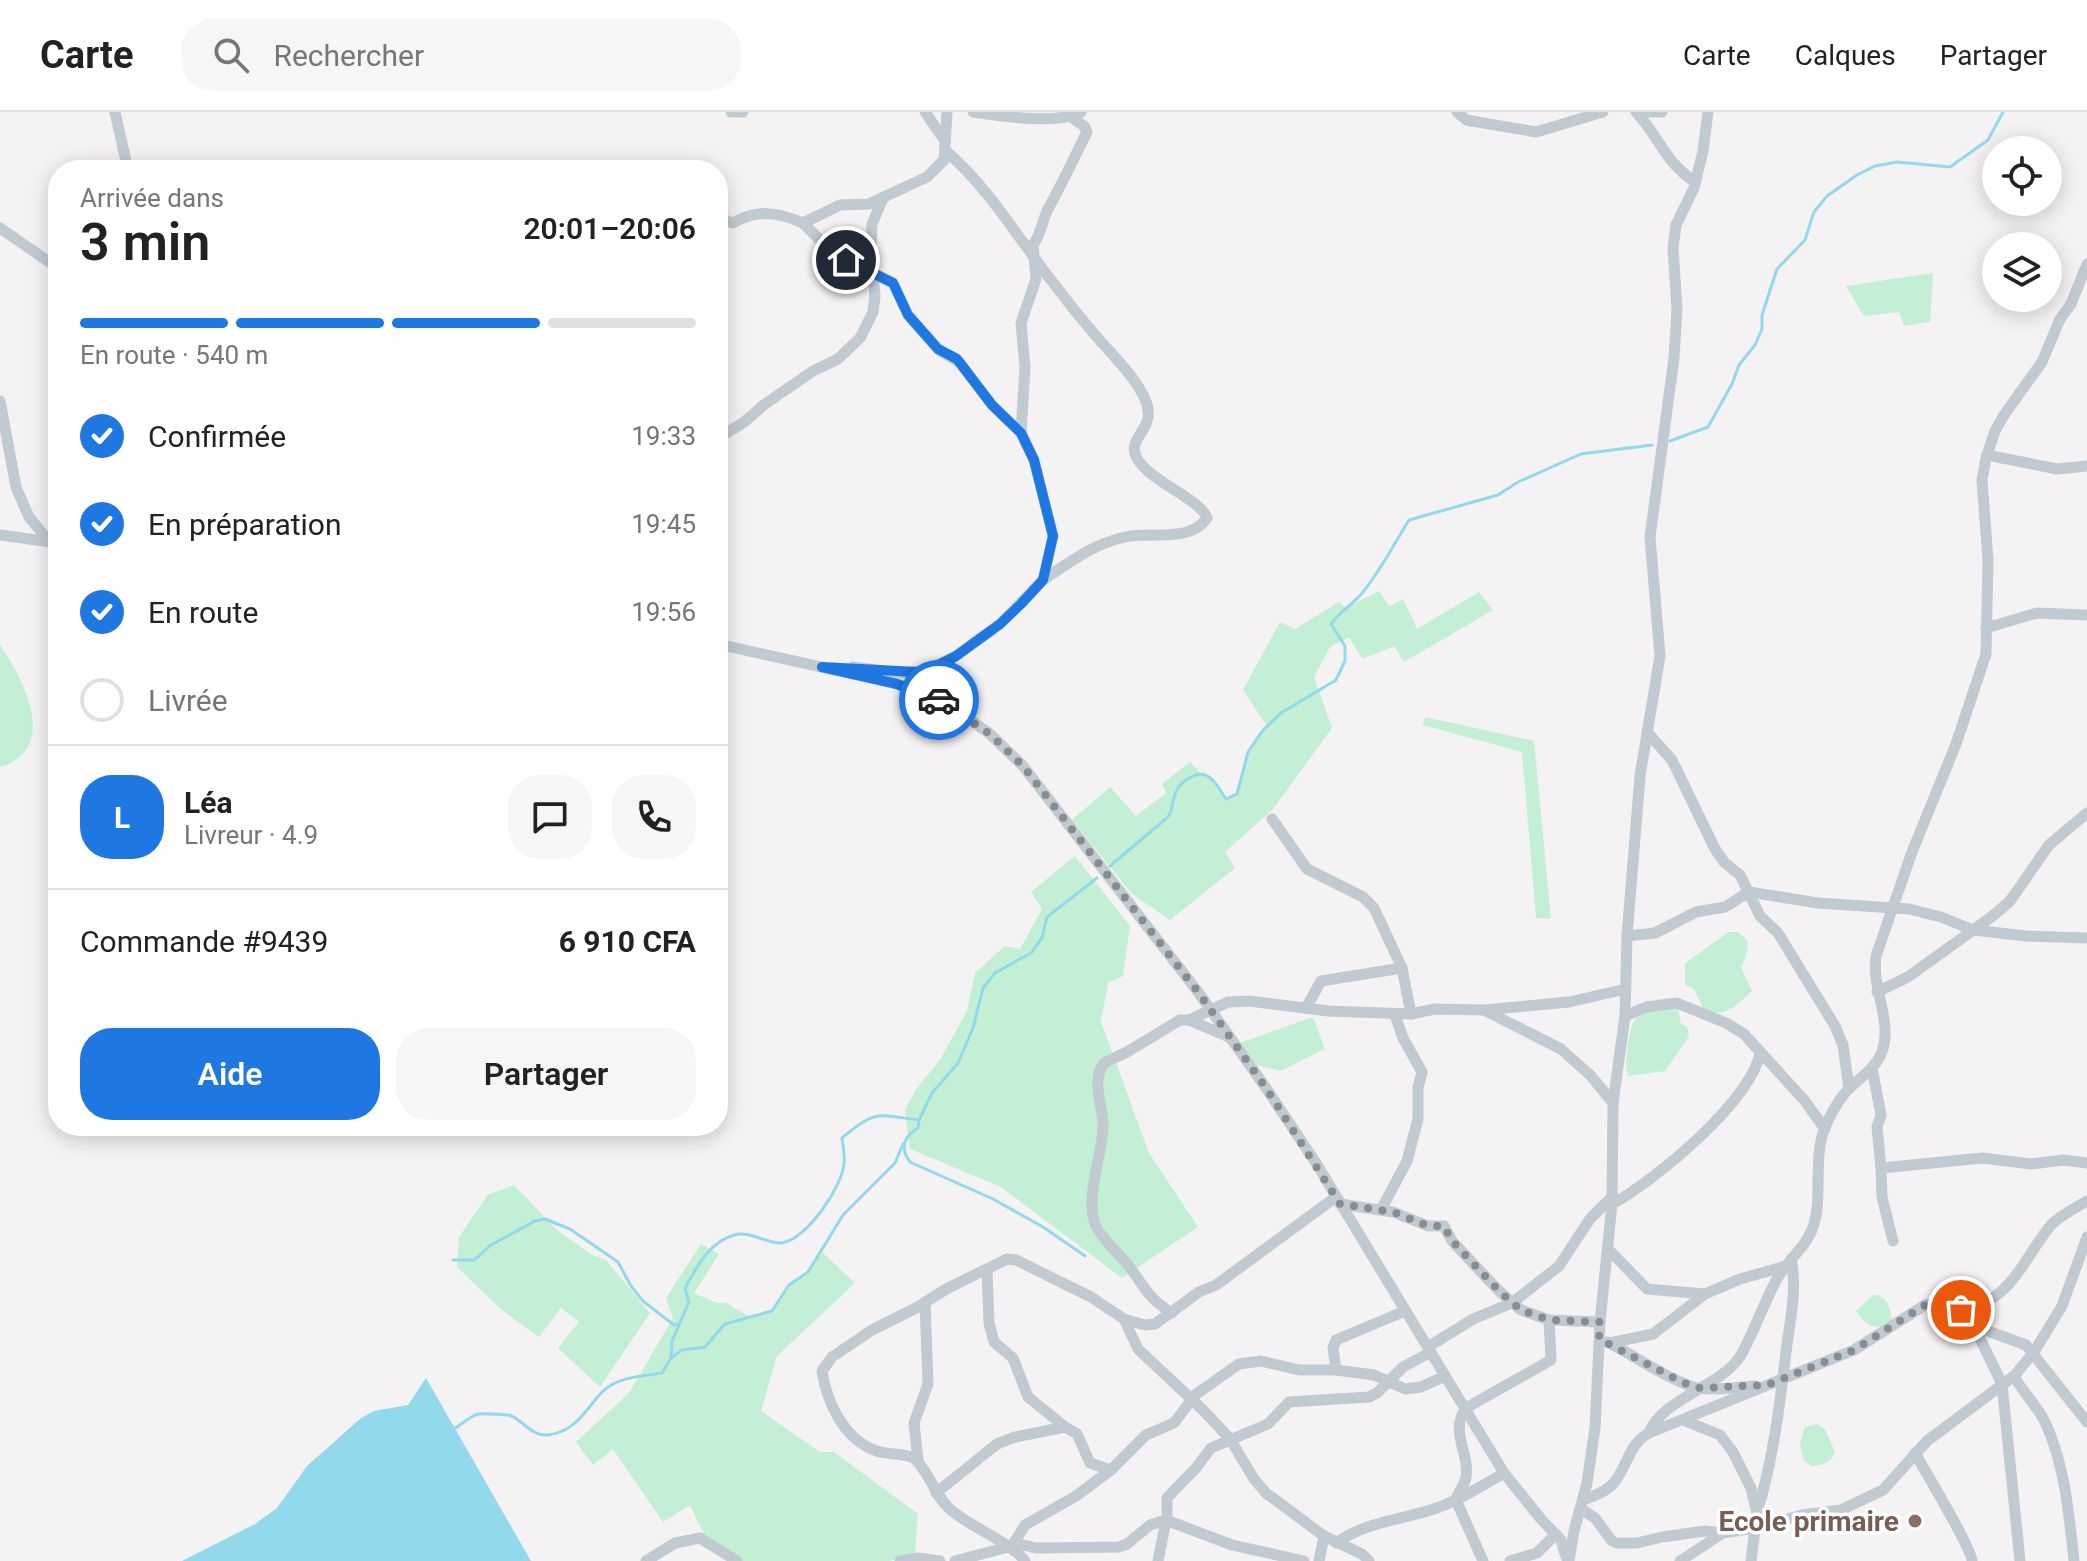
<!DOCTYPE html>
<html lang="fr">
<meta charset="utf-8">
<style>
body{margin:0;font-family:Roboto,sans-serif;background:#f6f6f6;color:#222;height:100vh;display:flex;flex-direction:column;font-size:30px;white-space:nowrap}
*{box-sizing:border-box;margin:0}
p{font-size:26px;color:#767676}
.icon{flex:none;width:44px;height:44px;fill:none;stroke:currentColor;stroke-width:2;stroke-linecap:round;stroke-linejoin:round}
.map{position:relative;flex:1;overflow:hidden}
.side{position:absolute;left:48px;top:48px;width:680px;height:976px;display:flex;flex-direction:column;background:#fff;border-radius:32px;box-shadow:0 4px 20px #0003}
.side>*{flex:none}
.tools{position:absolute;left:1982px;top:24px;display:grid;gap:16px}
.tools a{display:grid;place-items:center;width:80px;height:80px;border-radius:50%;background:#fff;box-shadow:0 4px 20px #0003;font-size:40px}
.pin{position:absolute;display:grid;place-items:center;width:68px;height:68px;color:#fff;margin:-34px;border:4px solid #fff;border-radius:50%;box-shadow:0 2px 8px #0007}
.courier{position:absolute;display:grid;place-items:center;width:80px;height:80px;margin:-40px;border:6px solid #1f77e2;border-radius:50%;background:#fff;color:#222;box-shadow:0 2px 10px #0007}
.headline em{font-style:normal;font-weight:600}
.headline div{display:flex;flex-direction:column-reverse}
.headline{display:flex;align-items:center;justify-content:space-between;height:136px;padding:0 32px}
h1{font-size:52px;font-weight:600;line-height:60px}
.bar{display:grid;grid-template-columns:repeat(4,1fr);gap:12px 8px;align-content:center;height:96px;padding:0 32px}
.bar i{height:10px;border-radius:6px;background:#e0e0e0}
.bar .on{background:#1f77e2}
.bar p{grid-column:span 4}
.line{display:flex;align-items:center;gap:20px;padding:0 32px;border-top:2px solid #e0e0e0}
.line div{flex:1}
.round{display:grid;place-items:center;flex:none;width:84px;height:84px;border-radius:32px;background:#f6f6f6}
ol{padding:0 32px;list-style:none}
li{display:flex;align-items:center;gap:24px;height:88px}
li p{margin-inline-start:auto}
li .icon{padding:8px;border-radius:50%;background:#1f77e2;color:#fff;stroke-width:4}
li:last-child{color:#767676}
li i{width:44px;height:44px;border:4px solid #e0e0e0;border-radius:50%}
.cta{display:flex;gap:16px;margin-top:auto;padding:16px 32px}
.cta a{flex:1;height:92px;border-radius:32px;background:#1f77e2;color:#fff;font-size:32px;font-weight:600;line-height:92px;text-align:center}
.cta a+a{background:#f6f6f6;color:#222}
header{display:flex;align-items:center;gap:48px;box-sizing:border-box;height:112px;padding:0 40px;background:#fff;border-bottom:2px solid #e0e0e0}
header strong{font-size:38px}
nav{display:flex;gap:44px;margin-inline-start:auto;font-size:28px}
.search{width:560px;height:72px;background:#f6f6f6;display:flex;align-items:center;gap:20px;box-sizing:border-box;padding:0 28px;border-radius:32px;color:#767676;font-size:30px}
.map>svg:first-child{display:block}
</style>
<header>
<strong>Carte</strong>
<div class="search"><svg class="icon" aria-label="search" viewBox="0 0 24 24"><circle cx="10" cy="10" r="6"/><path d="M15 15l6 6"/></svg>Rechercher</div>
<nav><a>Carte</a><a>Calques</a><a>Partager</a></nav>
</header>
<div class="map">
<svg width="2087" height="1449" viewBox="0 0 2087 1449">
<rect width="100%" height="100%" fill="#f4f2f2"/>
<g fill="#c3efd4">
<polygon points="1933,161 1930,210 1904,214 1899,200 1864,204 1846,174"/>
<polygon points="1379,479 1389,494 1403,487 1417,517 1479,480 1493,498 1404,550 1394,534 1362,547 1349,525 1330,535 1314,565 1332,616 1273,697 1225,740 1235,756 1170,808 1132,782 1072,708 1110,675 1136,704 1166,681 1162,672 1190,650 1201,662 1210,665 1225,686 1237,682 1248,640 1267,614 1243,578 1280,510 1295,517 1339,490 1346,496"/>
<path d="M 0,533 C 24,568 60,637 0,655 Z"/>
<polygon points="1425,605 1534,629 1551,807 1536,806 1522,640 1423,613"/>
<polygon points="1075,744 1130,814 1123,864 1108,871 1101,910 1149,1041 1198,1115 1122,1166 1001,1075 910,1037 905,998 915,979 941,946 967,899 975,861 1005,834 1020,837 1042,797 1031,780"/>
<path d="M 1729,820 L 1738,820 L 1748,829 L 1746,844 L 1741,855 L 1752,879 C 1735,894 1729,904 1705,900 L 1694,877 L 1685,873 L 1685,851 Z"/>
<path d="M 1677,891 L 1681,912 L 1687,914 L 1689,924 L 1665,959 L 1628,964 C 1625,953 1627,943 1628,932 C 1633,896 1644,897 1677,891 Z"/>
<polygon points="1313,905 1325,937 1281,959 1257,953 1240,931"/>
<polygon points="514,1073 557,1118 592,1143 606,1148 650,1201 600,1275 558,1236 579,1210 561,1196 539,1225 503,1199 457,1155 459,1125 488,1083"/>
<polygon points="701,1132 719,1142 694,1181 717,1191 726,1191 752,1206 772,1199 789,1173 808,1160 822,1140 855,1171 777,1244 761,1299 820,1340 834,1340 918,1402 915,1443 889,1449 742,1449 706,1426 690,1393 663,1410 613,1337 593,1353 576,1330 629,1281 673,1206 666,1186"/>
<path d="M 1873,1183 C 1888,1182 1892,1200 1892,1213 C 1875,1217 1866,1215 1856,1199 Z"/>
<path d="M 1816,1312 L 1825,1317 L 1835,1340 C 1831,1351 1823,1353 1812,1354 L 1804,1349 L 1800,1331 L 1805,1315 Z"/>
</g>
<polygon fill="#92daeb" points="426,1266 531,1449 182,1449 255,1412 277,1396 307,1354 361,1306 374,1299 408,1293"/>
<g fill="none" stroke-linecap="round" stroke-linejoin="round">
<g stroke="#92daeb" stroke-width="3">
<polyline points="1670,329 1708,315 1732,272 1739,253 1755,233 1762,217 1762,203 1777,157 1805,128 1814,100 1827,84 1857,63 1875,54 1897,50 1950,55 1988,28 2003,0"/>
<path d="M 1110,754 L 1168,705 C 1173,697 1172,688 1176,680 C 1181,669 1198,657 1209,665 C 1216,669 1221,680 1226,687 L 1237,682 L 1248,640 L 1263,618 L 1281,601 L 1336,568 L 1345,549 L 1345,534 L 1331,512 C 1340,499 1354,492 1363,480 C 1381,458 1394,432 1409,408 L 1498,383 L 1518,370 L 1581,342 L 1652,333"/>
<path d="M 919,1008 L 918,1016 C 903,1025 900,1036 910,1050 L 993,1087 L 1043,1115 L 1085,1144"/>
<polyline points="453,1148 474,1148 491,1133 535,1109 545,1107 570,1117 618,1150 631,1174 643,1189 674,1213 679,1212"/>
<polyline points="671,1246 682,1238 705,1235 725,1212 772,1199 789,1173 808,1160 843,1103 895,1051 903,1032"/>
<path d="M 452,1318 C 460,1314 470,1304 478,1302 C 481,1301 507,1303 509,1303 C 522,1307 531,1324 547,1323 C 575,1321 586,1297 603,1279 C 618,1265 643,1264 662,1261 L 671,1246 L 672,1229 L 689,1190 L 685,1176 C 697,1155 709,1130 734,1123 C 749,1118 767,1132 782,1131 C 806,1128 843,1074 844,1051 C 845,1043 843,1034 842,1026 C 876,997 878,1003 919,1008 L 932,981 L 958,951 L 973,916 L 983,876 L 995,861 L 1031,841 L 1042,826 L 1047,805 L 1097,766"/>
</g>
<g stroke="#c1cad1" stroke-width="11">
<polyline points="115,0 128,58"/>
<polyline points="731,0 743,0"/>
<polyline points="925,0 945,29"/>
<path d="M 973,0 C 1001,4 1056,13 1081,0"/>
<polyline points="1457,0 1466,8 1536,20 1603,0"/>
<path d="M 1636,0 C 1661,27 1663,48 1695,70"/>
<polyline points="1639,0 1662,0"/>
<path d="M 946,39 C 992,79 1020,130 1058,177 C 1070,193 1083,209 1096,224 C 1113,244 1134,263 1145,287 C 1159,319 1123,325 1138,348 C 1152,370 1200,387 1207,406 C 1191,431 1149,419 1125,425 C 1093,432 1070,450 1043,468"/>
<path d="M 718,106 L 733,111 C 757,97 778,100 803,111 L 840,93 L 869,92 L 927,65 L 944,48 L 947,1"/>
<polyline points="803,111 831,139 893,171 908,203 938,237 960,251 992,293 1021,321 1034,348 1053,424 1043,468 1000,512 956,544 924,559 899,561 853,555"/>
<polyline points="0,116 58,156"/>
<polyline points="0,289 16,375 29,405 48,428"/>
<path d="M 1021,321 L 1025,255 L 1021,211 L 1036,167 L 1033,133 C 1041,122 1042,109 1048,97 C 1062,72 1074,46 1087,20 L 1084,14 L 1071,5"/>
<polyline points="718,326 743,311 765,292 813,259 838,247 860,226 873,200 875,184 871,141 872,112 883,86"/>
<polyline points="1987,343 2057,357 2087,354"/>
<polyline points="0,423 58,431"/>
<polyline points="1986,516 2037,501 2087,503"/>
<polyline points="718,532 897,572 929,582 955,597 990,622 1023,654 1198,880 1266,976 1316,1051 1504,1361 1541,1407 1561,1428 1566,1445"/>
<polyline points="1647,620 1672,648 1715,737 1724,750 1740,763 1760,804 1778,821 1835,914 1843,933 1849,977"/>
<polyline points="1272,707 1307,757 1363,785 1374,796 1402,856 1411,902"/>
<polyline points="1627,824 1655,821 1696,800 1725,795 1749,780 1818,791 1909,797 1941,805 1973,818 2026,824 2087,826"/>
<polyline points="1877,880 1908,865 1994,803 2010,789 2049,733 2087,701"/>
<polyline points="1306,896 1321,869 1402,856"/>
<polyline points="1486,899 1561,937 1591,964 1613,991"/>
<polyline points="1625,904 1646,895 1677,891 1726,911 1744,922 1805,989 1825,1017"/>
<polyline points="1189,908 1229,925"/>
<polyline points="1872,956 1881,1003 1877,1015 1881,1056"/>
<polyline points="1340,1092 1393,1100 1428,1114 1444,1114 1452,1129 1500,1180 1521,1198 1549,1208 1600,1210"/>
<path d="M 1612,1092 C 1655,1069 1751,989 1760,941"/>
<polyline points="1381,1098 1407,1049 1418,1007 1418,976 1422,960 1403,926 1395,903"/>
<polyline points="1893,1129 1882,1085 1881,1056 1982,1046 2031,1052 2063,1048 2087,1051"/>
<polyline points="1608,1137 1647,1177 1704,1182"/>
<polyline points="987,1159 989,1211 994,1230 1013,1246 1028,1285 1065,1315"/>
<polyline points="1961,1198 1974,1214 2026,1233 2087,1310"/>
<path d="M 1172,1201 C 1149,1187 1146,1177 1131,1157 C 1121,1142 1104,1131 1096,1114 C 1084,1088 1102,1044 1103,1016 C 1104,994 1090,971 1104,951 L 1127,940 L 1180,908 L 1189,908 L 1228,890 L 1249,889 L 1328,899 L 1411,902 L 1435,897 L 1484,898 L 1569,890 L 1626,877"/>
<polyline points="1124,1207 1145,1213 1155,1212 1199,1180 1216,1173 1336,1085"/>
<polyline points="1974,1214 2002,1272 2020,1449"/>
<path d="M 1607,1230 C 1634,1243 1671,1270 1698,1276 C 1716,1279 1736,1275 1755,1274"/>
<polyline points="1610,1231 1653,1222 1705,1182 1740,1167 1786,1154"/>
<polyline points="1428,1235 1473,1207 1512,1191 1559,1154 1590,1107 1613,1084"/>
<polyline points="1336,1258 1333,1236 1336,1228 1405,1199"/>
<path d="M 2014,1264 C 2023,1281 2037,1293 2045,1310 C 2065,1353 2069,1402 2074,1449"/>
<polyline points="1683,1308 1720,1323 1733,1340 1751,1376 1757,1401 1751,1449"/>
<path d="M 1649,1321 C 1661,1287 1723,1274 1741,1243 C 1755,1218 1764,1190 1778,1165 C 1788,1148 1807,1134 1813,1115 C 1823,1087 1813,1049 1824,1018 C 1829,1005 1836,992 1845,981 C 1857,967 1875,958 1882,940 C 1893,909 1871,876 1876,844 L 1912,740 L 1956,632 L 1986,542 L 1988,448 L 1982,368 L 1986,346 L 1995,319 L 2004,303 L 2042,250 L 2060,207 L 2071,192 L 2087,152"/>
<path d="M 1915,1341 C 1925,1359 1972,1437 1972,1449"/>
<polyline points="918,1349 914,1311 928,1272 925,1190"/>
<polyline points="936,1381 997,1332 1015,1325 1065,1315 1077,1322 1090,1351 1111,1358"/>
<path d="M 1583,1388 C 1593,1384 1604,1381 1612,1373 C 1628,1356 1627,1333 1649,1321 L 1854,1238 L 1925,1193 C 1947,1186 1956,1204 1978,1194 C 2016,1178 2026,1143 2051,1113 C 2061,1103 2075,1096 2087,1089"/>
<polyline points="1581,1397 1595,1406 1612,1429 1617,1431 1637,1431 1662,1425 1705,1419 1723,1421"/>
<path d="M 1757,1401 C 1774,1345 1780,1290 1787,1232 C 1791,1204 1797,1175 1791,1147"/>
<polyline points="1014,1431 1025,1413 1076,1384 1111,1358 1146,1323 1174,1311 1195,1283 1239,1252 1261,1249 1299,1258 1336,1258 1374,1263 1405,1277 1421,1275 1445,1264"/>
<path d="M 1336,1431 C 1367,1409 1402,1408 1437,1396 C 1461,1387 1482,1374 1504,1361"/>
<polyline points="646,1449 675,1431 700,1426 737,1449"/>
<polyline points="900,1449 918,1446 940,1449"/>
<polyline points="955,1449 1008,1435 1014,1431 1036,1436 1119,1435 1127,1432 1150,1413 1166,1408 1232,1433 1304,1449"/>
<path d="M 1025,1449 C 1010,1430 972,1416 951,1398 C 934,1384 930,1360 914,1346 C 902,1341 889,1343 877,1339 C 844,1328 827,1291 822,1259 L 832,1245 L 872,1218 L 916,1196 L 948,1176 L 1007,1147 L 1016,1148 L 1091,1185 L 1124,1207 L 1138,1237 L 1204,1299 L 1230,1327 L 1254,1367 L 1266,1381 L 1324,1424 L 1362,1442 L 1369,1449"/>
<polyline points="1158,1449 1167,1404 1167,1386 1196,1356 1211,1336 1268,1312 1289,1290 1369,1285 1377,1281 1403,1255 1431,1240"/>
<polyline points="1319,1449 1324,1424"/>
<path d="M 1483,1449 L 1456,1388 C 1458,1380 1465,1373 1466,1365 C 1470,1340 1449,1321 1466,1296 L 1551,1248 L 1549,1208"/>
<polyline points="1510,1449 1537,1441 1556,1422"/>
<polyline points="1569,1449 1574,1419 1587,1371 1595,1316 1600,1210 1612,1092 1613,991 1625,904 1627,824 1640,664 1660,544 1650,425 1674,246 1677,197 1673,136 1676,113 1694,76 1703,39 1708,0"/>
<polyline points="1680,1449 1723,1421 1756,1416 1802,1403 1841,1398 1883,1378 1927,1329 2014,1264 2034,1240 2062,1194 2087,1125"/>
</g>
</g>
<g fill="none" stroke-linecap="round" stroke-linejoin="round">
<polyline stroke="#868d93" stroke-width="8" stroke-dasharray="0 14.4" points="939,588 990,622 1023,654 1198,880 1266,976 1340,1092 1393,1100 1428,1114 1444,1114 1452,1129 1500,1180 1521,1198 1549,1208 1600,1210 1599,1227 1684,1271 1700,1276 1767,1273 1854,1238 1925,1193 1936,1189 1961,1198"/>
<polyline stroke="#1f77e2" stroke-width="10" points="846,148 893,171 908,203 938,237 957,247 992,293 1021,321 1034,348 1053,424 1043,468 1021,492 1000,512 956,544 929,558 917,560 822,555 897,572 939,588"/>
</g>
<circle fill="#8d6e63" stroke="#fff" stroke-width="3" cx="1915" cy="1409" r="8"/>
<g text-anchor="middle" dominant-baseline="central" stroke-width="7" stroke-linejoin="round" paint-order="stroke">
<g font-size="28" font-weight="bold" fill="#785e54" stroke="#fff" text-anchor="end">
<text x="1899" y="1409">Ecole primaire</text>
</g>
</g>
</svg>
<div class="tools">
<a><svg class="icon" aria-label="locate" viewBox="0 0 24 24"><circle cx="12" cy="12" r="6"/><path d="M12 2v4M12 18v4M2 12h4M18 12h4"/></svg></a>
<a><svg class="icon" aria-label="layers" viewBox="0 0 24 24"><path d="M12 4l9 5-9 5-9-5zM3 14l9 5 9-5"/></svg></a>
</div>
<div class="pin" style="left:1961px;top:1198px;background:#ea580c"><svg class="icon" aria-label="bag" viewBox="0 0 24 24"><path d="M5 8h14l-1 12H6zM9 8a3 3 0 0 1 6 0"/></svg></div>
<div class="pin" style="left:846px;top:148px;background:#1f2937"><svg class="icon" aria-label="home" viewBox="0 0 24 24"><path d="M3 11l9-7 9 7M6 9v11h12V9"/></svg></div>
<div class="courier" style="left:939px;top:588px"><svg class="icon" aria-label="car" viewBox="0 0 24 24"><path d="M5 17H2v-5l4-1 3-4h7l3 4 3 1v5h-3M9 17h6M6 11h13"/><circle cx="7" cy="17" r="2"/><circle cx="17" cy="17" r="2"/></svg></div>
<section class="side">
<div class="headline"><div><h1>3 min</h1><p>Arrivée dans</p></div><em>20:01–20:06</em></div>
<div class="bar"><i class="on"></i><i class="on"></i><i class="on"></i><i></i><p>En route · 540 m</p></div>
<ol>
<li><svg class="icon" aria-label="check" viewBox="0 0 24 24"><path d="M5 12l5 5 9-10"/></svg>Confirmée<p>19:33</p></li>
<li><svg class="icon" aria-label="check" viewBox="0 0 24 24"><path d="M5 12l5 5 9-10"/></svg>En préparation<p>19:45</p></li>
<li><svg class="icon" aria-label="check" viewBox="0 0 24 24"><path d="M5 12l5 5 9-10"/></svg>En route<p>19:56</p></li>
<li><i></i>Livrée</li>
</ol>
<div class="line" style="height:144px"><b class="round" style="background:#1f77e2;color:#fff">L</b><div><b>Léa</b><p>Livreur · 4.9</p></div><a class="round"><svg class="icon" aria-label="chat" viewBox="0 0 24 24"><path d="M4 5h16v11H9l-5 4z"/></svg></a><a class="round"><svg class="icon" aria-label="phone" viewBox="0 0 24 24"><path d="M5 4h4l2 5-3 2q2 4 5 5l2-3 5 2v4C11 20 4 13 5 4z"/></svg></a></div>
<div class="line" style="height:104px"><div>Commande #9439</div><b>6 910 CFA</b></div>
<div class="cta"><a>Aide</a><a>Partager</a></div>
</section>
</div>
